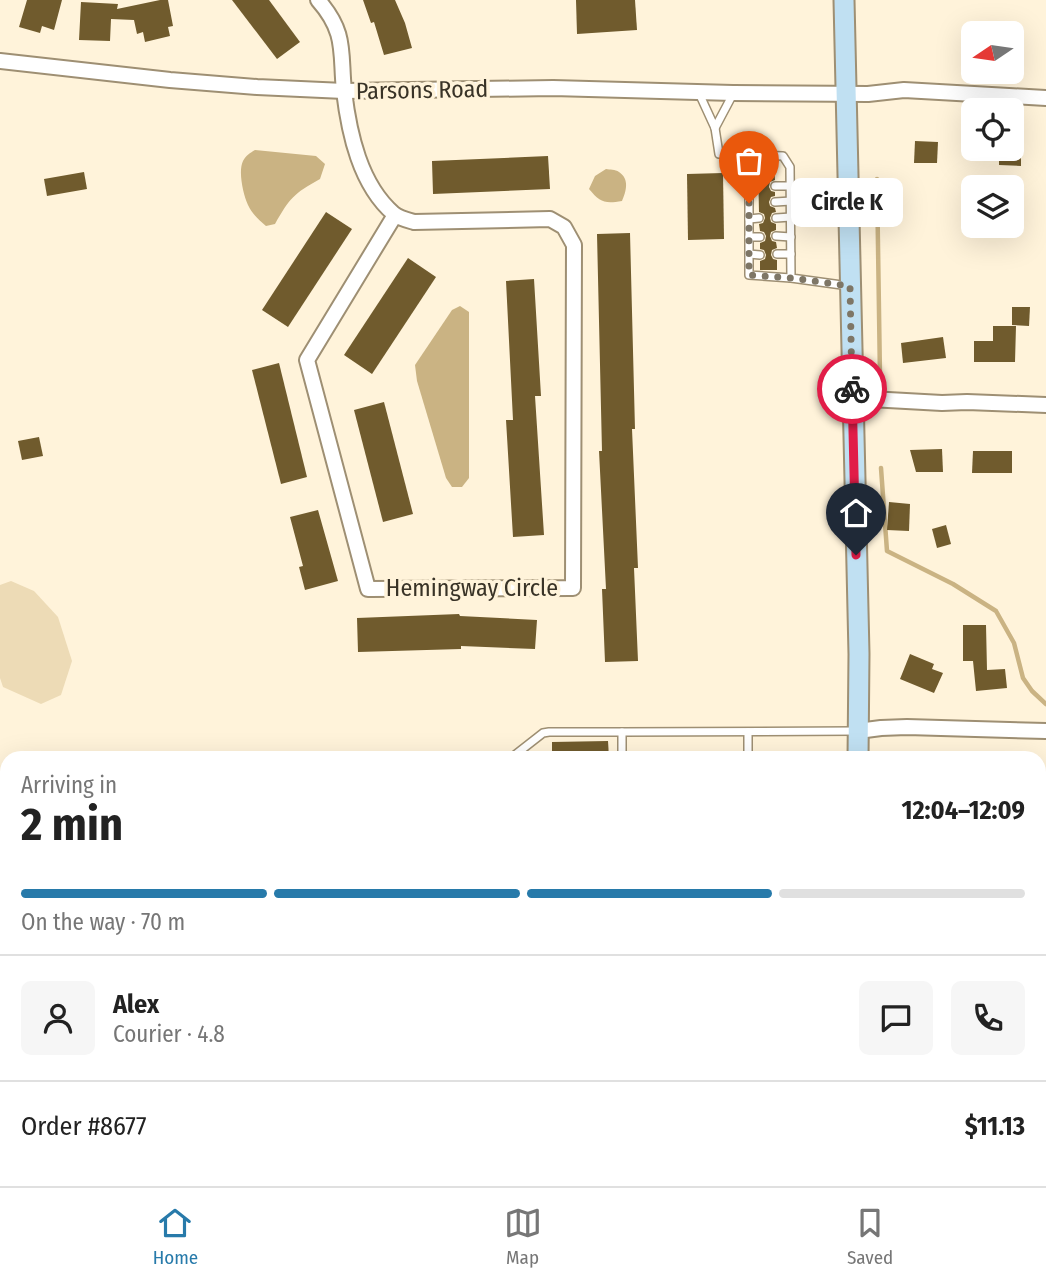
<!DOCTYPE html>
<meta charset="utf-8">
<style>
body{margin:0;font-family:"Fira Sans Condensed",sans-serif;background:#f6f6f6;color:#222;height:100vh;display:flex;flex-direction:column;font-size:26px;white-space:nowrap}
*{box-sizing:border-box;margin:0}
p{font-size:23px;color:#767676}
.icon{flex:none;width:38px;height:38px;fill:none;stroke:currentColor;stroke-width:2;stroke-linecap:round;stroke-linejoin:round}
.map{position:relative;flex:1;overflow:hidden}
.sheet{position:absolute;left:0px;top:751px;width:1046px;height:436px;display:flex;flex-direction:column;background:#fff;border-radius:21px 21px 0 0;box-shadow:0 7px 28px #0002}
.sheet>*{flex:none}
.needle{width:46px;rotate:257deg}
.controls{position:absolute;left:961px;top:21px;display:grid;gap:14px}
.controls a{display:grid;place-items:center;width:63px;height:63px;border-radius:10px;background:#fff;box-shadow:0 7px 28px #0002;font-size:35px}
.pin{position:absolute;display:grid;place-items:center;width:60px;height:60px;color:#fff;margin:-72px -30px;border-radius:50% 50% 50% 0;rotate:-45deg;box-shadow:0 0 7px #0007}
.pin .icon{rotate:45deg}
.courier{position:absolute;display:grid;place-items:center;width:70px;height:70px;margin:-35px;border:5px solid #e11d48;border-radius:50%;background:#fff;color:#222;box-shadow:0 2px 9px #0007}
.bubble{position:absolute;height:49px;border-radius:10px;background:#fff;box-shadow:0 7px 28px #0002;font-size:23px;font-weight:700;line-height:49px;text-align:center}
.overview em{font-style:normal;font-weight:700}
.overview div{display:flex;flex-direction:column-reverse}
.overview{display:flex;align-items:center;justify-content:space-between;height:119px;padding:0 21px}
h1{font-size:46px;font-weight:700;line-height:52px}
.bar{display:grid;grid-template-columns:repeat(4,1fr);gap:10px 7px;align-content:center;height:84px;padding:0 21px}
.bar i{height:9px;border-radius:5px;background:#e0e0e0}
.bar .current{background:#277aaa}
.bar p{grid-column:span 4}
.line{display:flex;align-items:center;gap:18px;padding:0 21px;border-top:2px solid #e0e0e0}
.line div{flex:1}
.round{display:grid;place-items:center;flex:none;width:74px;height:74px;border-radius:10px;background:#f6f6f6}
.dock{display:flex;justify-content:space-around;align-items:center;height:98px;border-top:2px solid #e0e0e0;background:#fff;font-size:19px;color:#767676}
.dock a{display:grid;justify-items:center;gap:4px}
.dock .current{color:#277aaa}
.map>svg:first-child{display:block}
</style>
<div class="map">
<svg width="1046" height="1186" viewBox="0 0 1046 1186">
<rect width="100%" height="100%" fill="#fff3da"/>
<polygon fill="#eddbb6" points="11,581 34,591 58,617 72,661 61,695 41,704 3,687 0,678 0,585"/>
<g fill="#cab383">
<path d="M 255,150 L 316,156 L 325,164 L 320,179 C 293,194 290,198 275,224 L 266,226 C 259,220 252,214 248,205 C 243,194 238,171 243,161 C 246,155 250,153 255,150 Z"/>
<path d="M 606,169 C 610,170 615,169 619,172 C 630,179 626,192 622,201 C 604,204 600,202 589,189 L 595,176 Z"/>
<polygon points="460,306 469,312 469,478 462,487 452,487 446,478 417,381 415,365 452,310"/>
</g>
<g fill="none" stroke-linecap="round" stroke-linejoin="round">
<g stroke="#cab383" stroke-width="4.5">
<polyline points="877,179 880,377"/>
<polyline points="881,468 887,551 953,584 996,611 1014,643 1023,678 1032,691 1046,704"/>
</g>
</g>
<g fill="#705b2d">
<polygon points="27,0 62,0 54,30 42,26 40,33 19,27"/>
<polygon points="160,0 168,0 173,26 168,27 170,36 145,42 143,32 137,34 134,20 111,19 110,41 79,40 81,2 118,4 117,9"/>
<polygon points="232,0 269,0 300,42 277,59"/>
<polygon points="363,0 395,0 405,23 412,48 384,55 374,22 371,23"/>
<polygon points="576,0 635,0 637,30 577,34"/>
<polygon points="915,141 938,142 937,163 914,163"/>
<polygon points="999,149 1021,149 1021,166 999,165"/>
<polygon points="548,156 550,189 433,194 432,161"/>
<polygon points="774,167 775,180 770,182 769,187 771,191 775,192 775,196 771,197 769,202 770,206 775,208 776,212 772,213 770,218 771,222 776,224 776,230 771,232 770,236 772,241 776,242 777,248 772,250 771,255 773,259 777,260 777,270 760,270 760,261 765,259 766,255 764,250 760,249 760,243 765,241 766,236 764,232 760,231 759,224 763,223 765,218 764,214 759,212 758,168"/>
<polygon points="84,172 87,189 47,196 44,179"/>
<polygon points="723,173 724,239 688,240 687,174"/>
<polygon points="326,212 352,229 288,327 262,310"/>
<polygon points="630,233 635,429 632,429 638,568 634,568 638,661 605,662 602,589 606,589 599,451 602,451 597,234"/>
<polygon points="408,258 436,277 372,374 344,355"/>
<polygon points="534,279 541,396 535,396 544,535 513,537 506,420 513,420 506,281"/>
<polygon points="1012,307 1030,307 1029,326 1012,325"/>
<polygon points="993,326 1016,326 1015,362 974,362 974,341 993,341"/>
<polygon points="943,337 946,358 903,363 901,343"/>
<polygon points="279,363 307,477 281,484 252,370"/>
<polygon points="384,402 413,514 383,522 354,410"/>
<polygon points="39,437 43,456 22,460 18,441"/>
<polygon points="942,449 943,472 916,472 910,450"/>
<polygon points="973,451 1012,451 1012,473 972,473"/>
<polygon points="889,502 910,504 909,531 887,530"/>
<polygon points="318,510 338,581 305,590 299,567 303,566 290,517"/>
<polygon points="946,525 951,544 937,548 932,529"/>
<polygon points="459,614 460,616 537,620 535,649 461,646 461,649 358,652 357,618"/>
<polygon points="963,625 986,625 987,670 1005,669 1007,688 976,691 973,661 963,661"/>
<polygon points="910,654 934,664 932,669 943,673 934,693 900,679"/>
<polygon points="608,741 609,758 552,758 552,742"/>
</g>
<g fill="none" stroke-linecap="round" stroke-linejoin="round">
<g stroke="#9e8f73" stroke-width="10">
<g id="lane">
<polyline points="698,91 715,128 719,154 783,156 790,167 791,278 849,286"/>
<polyline points="715,128 733,94"/>
<polyline points="749,155 749,275 791,278"/>
<polyline points="775,186 791,186"/>
<polyline points="775,202 791,201"/>
<polyline points="776,218 791,217"/>
<polyline points="749,219 759,218"/>
<polyline points="776,236 791,237"/>
<polyline points="749,237 760,237"/>
<polyline points="749,254 760,255"/>
<polyline points="777,254 791,254"/>
<polyline points="748,732 748,758"/>
<polyline points="511,758 543,733 549,732 622,732"/>
<polyline points="622,758 622,732 857,731"/>
</g>
</g>
<g stroke="#9e8f73" stroke-width="18">
<g id="street">
<path d="M 318,0 C 347,33 340,52 344,91 C 349,133 360,185 394,214 C 399,218 407,220 414,222 L 550,219 L 564,227 L 574,245 L 573,588 L 368,589 L 307,360 L 395,215"/>
<polyline points="0,61 170,80 257,87 344,91 553,88 733,93 868,94 904,90 1046,98"/>
<polyline points="852,398 942,403 967,402 1046,405"/>
<polyline points="858,731 881,728 907,727 1046,731"/>
<polyline points="1040,884 1046,884"/>
<polyline points="0,1037 7,1083"/>
<polyline points="22,1180 23,1186"/>
</g>
</g>
<g stroke="#9e8f73" stroke-width="23">
<g id="secondary">
<polyline points="844,0 859,654 858,758"/>
<polyline points="861,1186 862,1180"/>
</g>
</g>
<use href="#lane" stroke="#fff" stroke-width="7"/>
<use href="#street" stroke="#fff" stroke-width="14"/>
<use href="#secondary" stroke="#c0e0f2" stroke-width="19"/>
</g>
<g fill="none" stroke-linecap="round" stroke-linejoin="round">
<polyline stroke="#7e7666" stroke-width="7" stroke-dasharray="0 12.6" points="749,203 749,275 791,278 850,286 852,389"/>
<polyline stroke="#e11d48" stroke-width="9" points="852,389 856,555"/>
</g>
<g text-anchor="middle" dominant-baseline="central" stroke-width="7" stroke-linejoin="round" paint-order="stroke">
<g font-size="24" fill="#393327" stroke="#fff3da">
<text transform="translate(422 90) rotate(-1)">Parsons Road</text>
<text x="472" y="588">Hemingway Circle</text>
</g>
</g>
</svg>
<div class="controls">
<a><svg class="needle" viewBox="-14 -14 28 28"><path d="M0-13l5 13h-10z" fill="#e53935"/><path d="M0 13l5-13h-10z" fill="#767676"/></svg></a>
<a><svg class="icon" aria-label="locate" viewBox="0 0 24 24"><circle cx="12" cy="12" r="6"/><path d="M12 2v4M12 18v4M2 12h4M18 12h4"/></svg></a>
<a><svg class="icon" aria-label="layers" viewBox="0 0 24 24"><path d="M12 4l9 5-9 5-9-5zM3 14l9 5 9-5"/></svg></a>
</div>
<div class="pin" style="left:749px;top:203px;background:#ea580c"><svg class="icon" aria-label="bag" viewBox="0 0 24 24"><path d="M5 8h14l-1 12H6zM9 8a3 3 0 0 1 6 0"/></svg></div>
<div class="pin" style="left:856px;top:555px;background:#1f2937"><svg class="icon" aria-label="home" viewBox="0 0 24 24"><path d="M3 11l9-7 9 7M6 9v11h12V9"/></svg></div>
<div class="courier" style="left:852px;top:389px"><svg class="icon" aria-label="bike" viewBox="0 0 24 24"><circle cx="6" cy="16" r="4"/><circle cx="18" cy="16" r="4"/><path d="M6 16l4-8h5l3 8M10 8l3 8H6M13 5h3"/></svg></div>
<div class="bubble" style="left:791px;top:178px;width:112px">Circle K</div>
<section class="sheet">
<div class="overview"><div><h1>2 min</h1><p>Arriving in</p></div><em>12:04–12:09</em></div>
<div class="bar"><i class="current"></i><i class="current"></i><i class="current"></i><i></i><p>On the way · 70 m</p></div>
<div class="line" style="height:126px"><a class="round"><svg class="icon" aria-label="person" viewBox="0 0 24 24"><circle cx="12" cy="8" r="4"/><path d="M4 21q1-7 8-7t8 7"/></svg></a><div><b>Alex</b><p>Courier · 4.8</p></div><a class="round"><svg class="icon" aria-label="chat" viewBox="0 0 24 24"><path d="M4 5h16v11H9l-5 4z"/></svg></a><a class="round"><svg class="icon" aria-label="phone" viewBox="0 0 24 24"><path d="M5 4h4l2 5-3 2q2 4 5 5l2-3 5 2v4C11 20 4 13 5 4z"/></svg></a></div>
<div class="line" style="height:91px"><div>Order #8677</div><b>$11.13</b></div>
</section>
</div>
<nav class="dock">
<a class="current"><svg class="icon" aria-label="home" viewBox="0 0 24 24"><path d="M3 11l9-7 9 7M6 9v11h12V9"/></svg>Home</a>
<a><svg class="icon" aria-label="map" viewBox="0 0 24 24"><path d="M3 6l6-2 6 2 6-2v14l-6 2-6-2-6 2zM9 4v14M15 6v14"/></svg>Map</a>
<a><svg class="icon" aria-label="saved" viewBox="0 0 24 24"><path d="M7 4h10v16l-5-4-5 4z"/></svg>Saved</a>
</nav>
